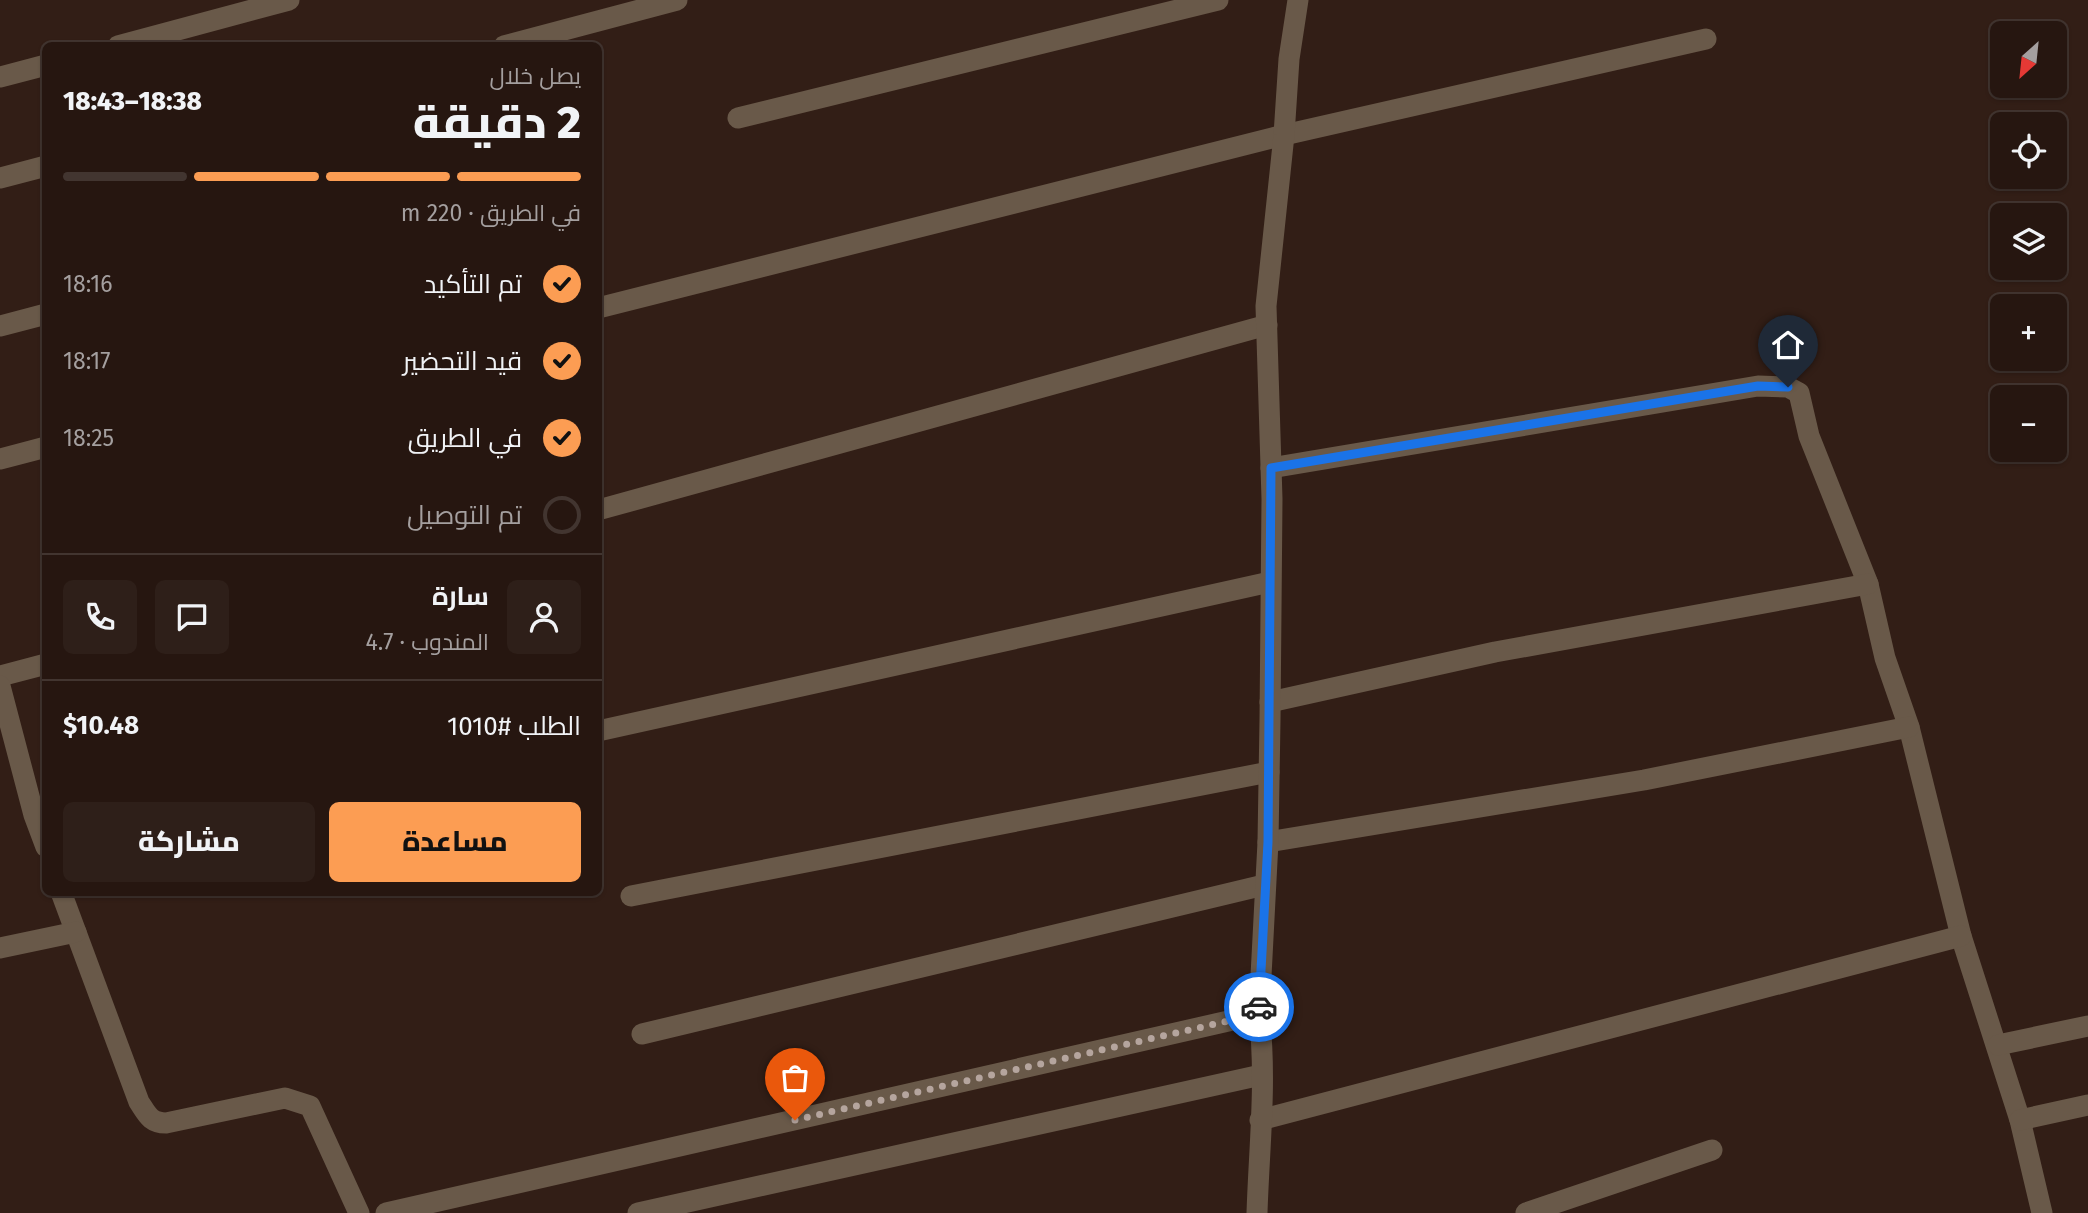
<!DOCTYPE html>
<html lang="ar">
<meta charset="utf-8">
<style>
body{margin:0;font-family:"Fira Sans",Cairo,sans-serif;background:#2e1f19;color:#f1f3f6;direction:rtl;height:100vh;display:flex;flex-direction:column;font-size:26px;white-space:nowrap}
*{box-sizing:border-box;margin:0}
p{font-size:23px;color:#a49f9f}
.icon{flex:none;width:38px;height:38px;fill:none;stroke:currentColor;stroke-width:2;stroke-linecap:round;stroke-linejoin:round}
.map{position:relative;flex:1;overflow:hidden;direction:ltr}
.sheet{position:absolute;left:42px;top:42px;width:560px;height:854px;display:flex;flex-direction:column;background:#261610;border-radius:10px;box-shadow:0 2px 5px #0004,0 0 0 2px #423530;direction:rtl}
.sheet>*{flex:none}
.needle{width:46px;rotate:207deg}
.fabs{position:absolute;left:1990px;top:21px;display:grid;gap:14px}
.fabs a{display:grid;place-items:center;width:77px;height:77px;border-radius:10px;background:#261610;box-shadow:0 2px 5px #0004,0 0 0 2px #423530;font-size:35px}
.pin{position:absolute;display:grid;place-items:center;width:60px;height:60px;color:#fff;margin:-72px -30px;border-radius:50% 50% 50% 0;rotate:-45deg;box-shadow:0 0 7px #0007}
.pin .icon{rotate:45deg}
.courier{position:absolute;display:grid;place-items:center;width:70px;height:70px;margin:-35px;border:5px solid #1a73e8;border-radius:50%;background:#fff;color:#222;box-shadow:0 2px 9px #0007}
.overview em{font-style:normal;font-weight:800}
.overview div{display:flex;flex-direction:column-reverse}
.overview{display:flex;align-items:center;justify-content:space-between;height:119px;padding:0 21px}
h1{font-size:46px;font-weight:800;line-height:52px}
.bar{display:grid;grid-template-columns:repeat(4,1fr);gap:10px 7px;align-content:center;height:84px;padding:0 21px}
.bar i{height:9px;border-radius:5px;background:#423530}
.bar .active{background:#fc9d53}
.bar p{grid-column:span 4}
.line{display:flex;align-items:center;gap:18px;padding:0 21px;border-top:2px solid #423530}
.line div{flex:1}
.round{display:grid;place-items:center;flex:none;width:74px;height:74px;border-radius:10px;background:#2e1f19}
ol{padding:0 21px;list-style:none}
li{display:flex;align-items:center;gap:21px;height:77px}
li p{margin-inline-start:auto}
li .icon{padding:7px;border-radius:50%;background:#fc9d53;color:#111;stroke-width:4}
li:last-child{color:#a49f9f}
li i{width:38px;height:38px;border:4px solid #423530;border-radius:50%}
.cta{display:flex;gap:14px;margin-top:auto;padding:14px 21px}
.cta a{flex:1;height:80px;border-radius:10px;background:#fc9d53;color:#111;font-size:28px;font-weight:800;line-height:80px;text-align:center}
.cta a+a{background:#2e1f19;color:#f1f3f6}
.map>svg:first-child{display:block}
</style>
<div class="map">
<svg width="2088" height="1213" viewBox="0 0 2088 1213">
<rect width="100%" height="100%" fill="#321e16"/>
<g fill="none" stroke-linecap="round" stroke-linejoin="round">
<g stroke="#695949" stroke-width="21">
<polyline points="118,46 289,0"/>
<polyline points="504,46 677,0"/>
<polyline points="0,77 46,65"/>
<polyline points="738,118 1218,0"/>
<polyline points="0,178 46,166"/>
<polyline points="598,308 1284,135 1706,39"/>
<polyline points="0,326 46,314"/>
<polyline points="0,459 46,447"/>
<polyline points="1271,468 1758,386 1788,387 1799,393 1809,436 1868,584 1885,658 1909,727 1961,936 2020,1120 2042,1213"/>
<polyline points="598,510 1267,325"/>
<polyline points="0,676 46,664"/>
<polyline points="0,686 34,815 46,847"/>
<polyline points="1270,702 1495,652 1868,584"/>
<polyline points="598,731 1270,582"/>
<polyline points="1268,842 1644,780 1909,727"/>
<path d="M 61,892 L 139,1102 C 147,1114 150,1123 166,1123 L 285,1098 L 310,1106 L 359,1213"/>
<polyline points="631,896 1269,772"/>
<polyline points="0,948 76,932"/>
<polyline points="642,1034 1264,885"/>
<polyline points="1998,1045 2088,1026"/>
<polyline points="1260,1120 1961,936"/>
<polyline points="2020,1120 2088,1105"/>
<polyline points="386,1213 1259,1014"/>
<polyline points="638,1213 1261,1075"/>
<path d="M 1257,1213 C 1259,1148 1267,1079 1259,1014 L 1268,842 L 1270,720 L 1272,499 L 1266,306 L 1284,135 L 1289,59 L 1298,0"/>
<polyline points="1526,1213 1712,1150"/>
</g>
</g>
<g fill="none" stroke-linecap="round" stroke-linejoin="round">
<polyline stroke="#b5a59e" stroke-width="7" stroke-dasharray="0 12.6" points="795,1120 1259,1014 1259,1007"/>
<polyline stroke="#1a73e8" stroke-width="9" points="1259,1007 1268,842 1271,468 1758,386 1788,387"/>
</g>
</svg>
<div class="fabs">
<a><svg class="needle" viewBox="-14 -14 28 28"><path d="M0-13l5 13h-10z" fill="#e53935"/><path d="M0 13l5-13h-10z" fill="#a49f9f"/></svg></a>
<a><svg class="icon" aria-label="locate" viewBox="0 0 24 24"><circle cx="12" cy="12" r="6"/><path d="M12 2v4M12 18v4M2 12h4M18 12h4"/></svg></a>
<a><svg class="icon" aria-label="layers" viewBox="0 0 24 24"><path d="M12 4l9 5-9 5-9-5zM3 14l9 5 9-5"/></svg></a>
<a>+</a>
<a>−</a>
</div>
<div class="pin" style="left:795px;top:1120px;background:#ea580c"><svg class="icon" aria-label="bag" viewBox="0 0 24 24"><path d="M5 8h14l-1 12H6zM9 8a3 3 0 0 1 6 0"/></svg></div>
<div class="pin" style="left:1788px;top:387px;background:#1f2937"><svg class="icon" aria-label="home" viewBox="0 0 24 24"><path d="M3 11l9-7 9 7M6 9v11h12V9"/></svg></div>
<div class="courier" style="left:1259px;top:1007px"><svg class="icon" aria-label="car" viewBox="0 0 24 24"><path d="M5 17H2v-5l4-1 3-4h7l3 4 3 1v5h-3M9 17h6M6 11h13"/><circle cx="7" cy="17" r="2"/><circle cx="17" cy="17" r="2"/></svg></div>
<section class="sheet">
<div class="overview"><div><h1>2 دقيقة</h1><p>يصل خلال</p></div><em>18:38–18:43</em></div>
<div class="bar"><i class="active"></i><i class="active"></i><i class="active"></i><i></i><p>في الطريق · 220 m</p></div>
<ol>
<li><svg class="icon" aria-label="check" viewBox="0 0 24 24"><path d="M5 12l5 5 9-10"/></svg>تم التأكيد<p>18:16</p></li>
<li><svg class="icon" aria-label="check" viewBox="0 0 24 24"><path d="M5 12l5 5 9-10"/></svg>قيد التحضير<p>18:17</p></li>
<li><svg class="icon" aria-label="check" viewBox="0 0 24 24"><path d="M5 12l5 5 9-10"/></svg>في الطريق<p>18:25</p></li>
<li><i></i>تم التوصيل</li>
</ol>
<div class="line" style="height:126px"><a class="round"><svg class="icon" aria-label="person" viewBox="0 0 24 24"><circle cx="12" cy="8" r="4"/><path d="M4 21q1-7 8-7t8 7"/></svg></a><div><b>سارة</b><p>المندوب · 4.7</p></div><a class="round"><svg class="icon" aria-label="chat" viewBox="0 0 24 24"><path d="M4 5h16v11H9l-5 4z"/></svg></a><a class="round"><svg class="icon" aria-label="phone" viewBox="0 0 24 24"><path d="M5 4h4l2 5-3 2q2 4 5 5l2-3 5 2v4C11 20 4 13 5 4z"/></svg></a></div>
<div class="line" style="height:91px"><div>الطلب #1010</div><b>$10.48</b></div>
<div class="cta"><a>مساعدة</a><a>مشاركة</a></div>
</section>
</div>
